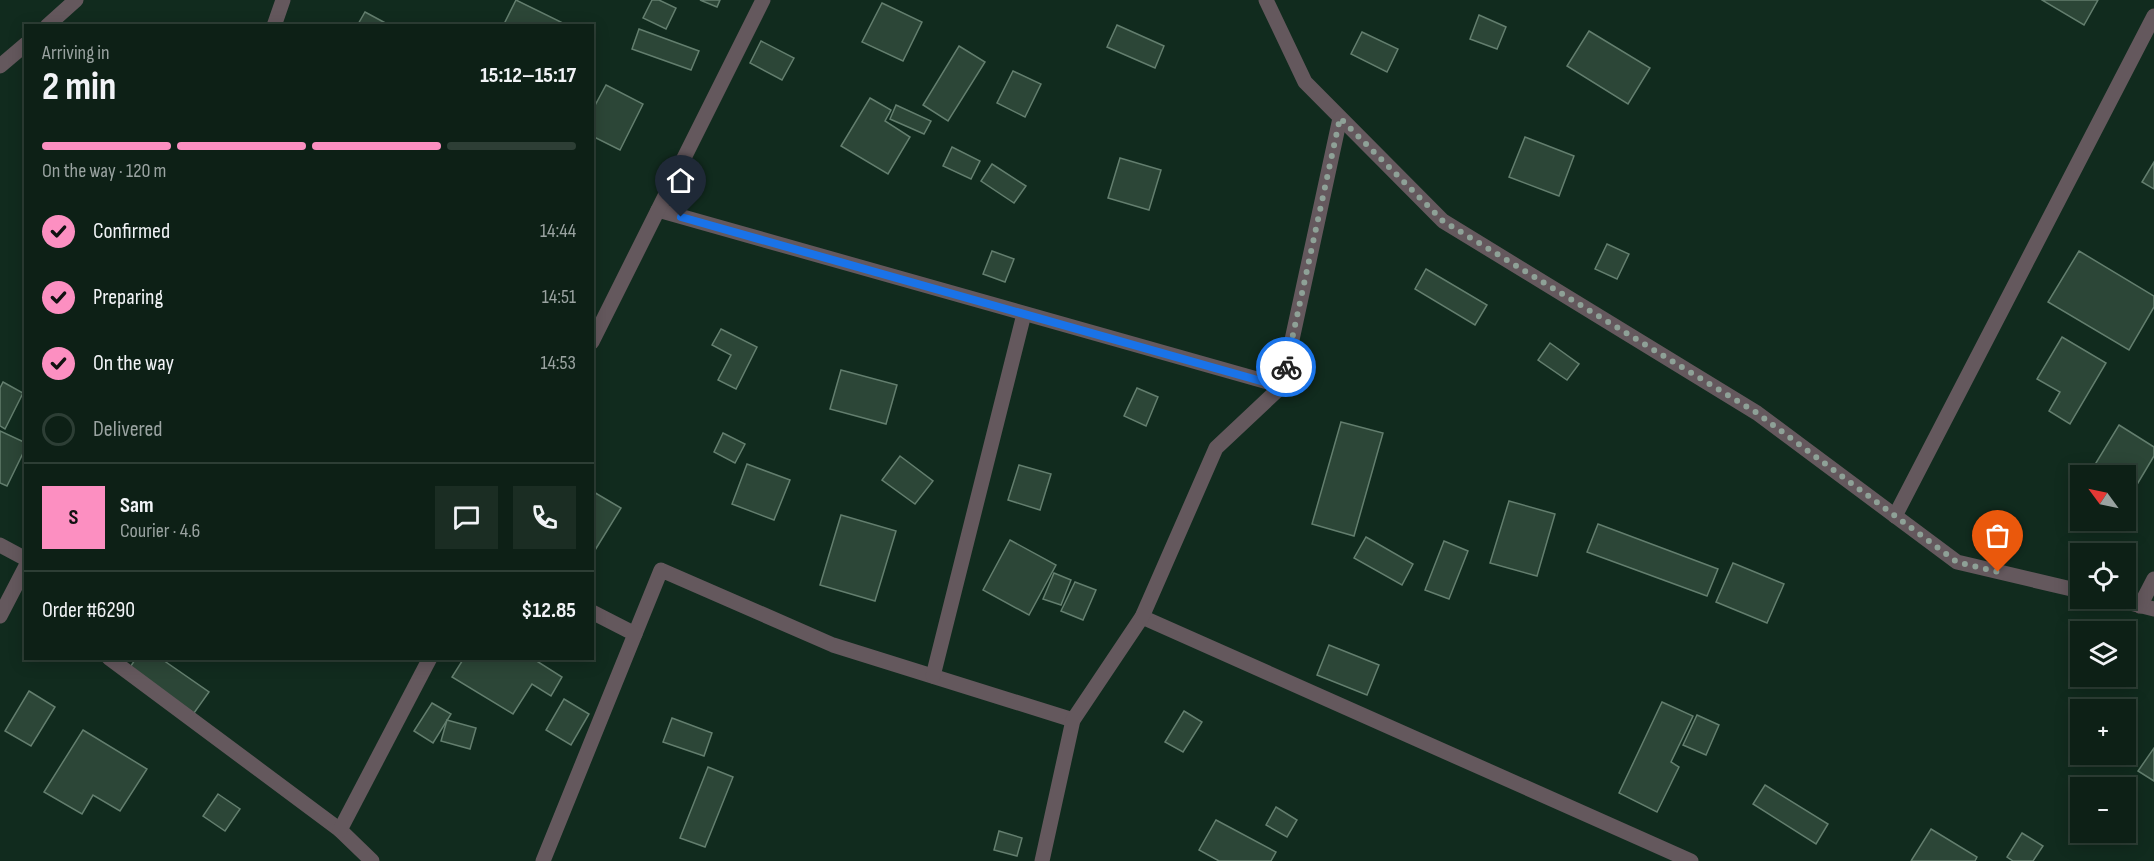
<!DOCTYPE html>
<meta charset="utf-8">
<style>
body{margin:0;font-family:"Sofia Sans Condensed",sans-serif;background:#1b2d23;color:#f1f3f6;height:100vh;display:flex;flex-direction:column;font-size:22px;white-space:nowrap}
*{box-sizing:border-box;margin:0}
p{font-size:20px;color:#9aa3a1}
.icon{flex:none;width:33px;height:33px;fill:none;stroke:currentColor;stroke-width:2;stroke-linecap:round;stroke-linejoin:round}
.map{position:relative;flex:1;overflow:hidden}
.drawer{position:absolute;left:24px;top:24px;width:570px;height:636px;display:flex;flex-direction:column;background:#0d2016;border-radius:0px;box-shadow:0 3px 15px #0003,0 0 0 2px #2d3e35}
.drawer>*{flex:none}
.needle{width:39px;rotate:303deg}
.controls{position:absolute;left:2070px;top:465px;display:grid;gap:12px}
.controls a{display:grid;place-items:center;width:66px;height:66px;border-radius:0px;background:#0d2016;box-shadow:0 3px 15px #0003,0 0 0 2px #2d3e35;font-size:30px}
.pin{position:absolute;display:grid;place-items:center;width:51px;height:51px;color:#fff;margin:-62px -26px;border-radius:50% 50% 50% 0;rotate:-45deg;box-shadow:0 0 6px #0007}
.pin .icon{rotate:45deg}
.courier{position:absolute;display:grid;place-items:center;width:60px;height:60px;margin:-30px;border:4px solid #1a73e8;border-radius:50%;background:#fff;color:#222;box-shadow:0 2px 8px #0007}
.overview em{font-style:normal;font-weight:700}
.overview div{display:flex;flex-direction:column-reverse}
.overview{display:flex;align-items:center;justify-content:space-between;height:102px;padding:0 18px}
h1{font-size:39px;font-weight:700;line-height:45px}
.bar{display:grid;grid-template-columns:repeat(4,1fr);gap:9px 6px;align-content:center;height:72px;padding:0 18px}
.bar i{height:8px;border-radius:4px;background:#2d3e35}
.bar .active{background:#fc8fc1}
.bar p{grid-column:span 4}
.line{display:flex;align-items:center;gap:15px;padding:0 18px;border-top:2px solid #2d3e35}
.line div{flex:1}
.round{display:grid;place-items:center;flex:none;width:63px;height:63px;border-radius:0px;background:#1b2d23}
ol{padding:0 18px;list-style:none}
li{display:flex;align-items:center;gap:18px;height:66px}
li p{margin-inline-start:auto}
li .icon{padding:6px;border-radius:50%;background:#fc8fc1;color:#111;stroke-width:4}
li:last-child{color:#9aa3a1}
li i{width:33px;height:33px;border:3px solid #2d3e35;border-radius:50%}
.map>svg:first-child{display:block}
</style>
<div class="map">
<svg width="2154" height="861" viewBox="0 0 2154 861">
<rect width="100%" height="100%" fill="#112b1e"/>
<g fill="#2c4637" stroke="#637e6e" stroke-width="1.5">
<polygon points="516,0 565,24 564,26 503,26"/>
<polygon points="652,0 659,0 676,8 666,29 643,18"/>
<polygon points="700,0 720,0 717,7"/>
<polygon points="2042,0 2098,0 2084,25"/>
<polygon points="882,3 922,22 903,61 862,42"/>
<polygon points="365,12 391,26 357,26"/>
<polygon points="1479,15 1506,27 1497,49 1470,39"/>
<polygon points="1117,25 1164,46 1155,68 1107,47"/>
<polygon points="639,29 699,51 691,70 632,49"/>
<polygon points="1589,31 1650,68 1628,104 1567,66"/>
<polygon points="1362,32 1398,49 1387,72 1351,54"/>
<polygon points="761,41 794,58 782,80 750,63"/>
<polygon points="959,46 985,62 948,121 923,105"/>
<polygon points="1013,71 1041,84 1025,117 997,103"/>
<polygon points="606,85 643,104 620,150 592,136 592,111"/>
<polygon points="870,98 891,110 885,121 910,137 888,174 841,146"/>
<polygon points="896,105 931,121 924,134 890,119"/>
<polygon points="1525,137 1574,156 1559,196 1509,177"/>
<polygon points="952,147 980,161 971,179 943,166"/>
<polygon points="1120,158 1161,170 1149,210 1108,198"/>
<polygon points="2154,162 2154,189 2142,182"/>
<polygon points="992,164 1026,186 1014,203 981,181"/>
<polygon points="1607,244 1629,254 1617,279 1595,269"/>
<polygon points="992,251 1014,259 1005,282 983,274"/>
<polygon points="2079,251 2154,296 2154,307 2129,350 2048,302"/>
<polygon points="1426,269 1487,305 1475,325 1415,289"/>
<polygon points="721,329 757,347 736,389 718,380 731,355 712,345"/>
<polygon points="2062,337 2106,363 2070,424 2049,411 2060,392 2037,379"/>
<polygon points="1550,343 1579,364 1567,380 1538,360"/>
<polygon points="841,370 897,385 886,424 830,409"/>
<polygon points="3,382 23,393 5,429 0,426 0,388"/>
<polygon points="1137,388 1158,397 1146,426 1124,416"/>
<polygon points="1341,422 1383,433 1354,536 1312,524"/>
<polygon points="2119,425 2154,447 2154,456 2126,503 2126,476 2088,476"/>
<polygon points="0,431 26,443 26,447 7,486 0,483"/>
<polygon points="723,433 745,444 735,463 714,452"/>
<polygon points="900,456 933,481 915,504 882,480"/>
<polygon points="747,464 790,480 774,520 732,504"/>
<polygon points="1019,465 1051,474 1040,510 1008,500"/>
<polygon points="592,491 621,508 592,555"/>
<polygon points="1509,501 1555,514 1537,576 1490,563"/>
<polygon points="841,515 896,531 875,601 820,585"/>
<polygon points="1598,524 1718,569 1707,596 1587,552"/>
<polygon points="1366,537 1413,564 1402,585 1354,558"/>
<polygon points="1010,540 1056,565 1029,615 983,590"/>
<polygon points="1444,541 1468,551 1449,599 1425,590"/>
<polygon points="1733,563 1784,584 1767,623 1716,602"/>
<polygon points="1054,573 1071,580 1061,605 1043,599"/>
<polygon points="1075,582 1096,590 1083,620 1061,611"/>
<polygon points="1329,645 1379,665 1367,695 1317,675"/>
<polygon points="136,658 160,658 209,692 194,713 129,669"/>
<polygon points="464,658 532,658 562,677 551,696 532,684 513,714 452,677"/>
<polygon points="29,691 55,707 31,746 5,731"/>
<polygon points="564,699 589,714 571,745 546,730"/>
<polygon points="1662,702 1693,716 1671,762 1679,767 1657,812 1619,793"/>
<polygon points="432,703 451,714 433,743 414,731"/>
<polygon points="1184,711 1202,722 1183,752 1165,742"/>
<polygon points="1697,715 1719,725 1706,755 1683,745"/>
<polygon points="672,718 712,733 704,756 663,742"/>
<polygon points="447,720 476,728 470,749 441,741"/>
<polygon points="83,730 147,769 120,811 93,795 82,814 44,792"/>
<polygon points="2154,748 2154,781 2138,771"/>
<polygon points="708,767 733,777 705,847 680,838"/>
<polygon points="1765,785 1828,824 1816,844 1753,804"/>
<polygon points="218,794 240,809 225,831 203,816"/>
<polygon points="1276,807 1297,820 1287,837 1266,825"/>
<polygon points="1216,820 1276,852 1271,861 1219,861 1199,850"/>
<polygon points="1931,829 1977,857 1975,861 1911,861"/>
<polygon points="999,831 1022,838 1017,856 994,850"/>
<polygon points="2022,833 2043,846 2033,861 2013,861 2007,857"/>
</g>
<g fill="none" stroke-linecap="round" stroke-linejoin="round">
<g stroke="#64585d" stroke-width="15">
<polyline points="1266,0 1305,82 1443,221 1757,413 1957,562 2080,591"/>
<polyline points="47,26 76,0"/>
<polyline points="274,26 283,0"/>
<polyline points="0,66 26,44"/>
<polyline points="658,210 1282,386"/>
<polyline points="592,342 763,0"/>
<polyline points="1895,516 2154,16"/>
<polyline points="0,545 26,559"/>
<polyline points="2110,598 2154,609"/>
<polyline points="2140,606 2154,579"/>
<polyline points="0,616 26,566"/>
<polyline points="1142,617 1691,861"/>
<polyline points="635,634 661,570 833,645 1073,720"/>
<polyline points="109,658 340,830 372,861"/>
<polyline points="933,676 1024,314"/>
<polyline points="340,830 430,658"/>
<polyline points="543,861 635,634 592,612"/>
<polyline points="1042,861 1073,720 1142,617 1216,448 1282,386 1340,118"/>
</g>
</g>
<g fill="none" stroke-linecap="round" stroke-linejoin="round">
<polyline stroke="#8ea197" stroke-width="6" stroke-dasharray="0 10.8" points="1286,367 1340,118 1443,221 1757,413 1957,562 1998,572"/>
<polyline stroke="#1a73e8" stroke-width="8" points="681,217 1282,387 1286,367"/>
</g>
</svg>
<div class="controls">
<a><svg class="needle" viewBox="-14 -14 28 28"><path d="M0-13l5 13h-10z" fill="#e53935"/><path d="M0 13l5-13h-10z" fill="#9aa3a1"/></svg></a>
<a><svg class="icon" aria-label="locate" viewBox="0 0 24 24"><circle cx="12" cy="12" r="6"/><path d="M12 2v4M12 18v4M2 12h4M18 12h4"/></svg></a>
<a><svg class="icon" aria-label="layers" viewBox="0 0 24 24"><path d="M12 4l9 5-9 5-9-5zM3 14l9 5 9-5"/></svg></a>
<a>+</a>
<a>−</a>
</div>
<div class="pin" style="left:1998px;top:572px;background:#ea580c"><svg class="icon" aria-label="bag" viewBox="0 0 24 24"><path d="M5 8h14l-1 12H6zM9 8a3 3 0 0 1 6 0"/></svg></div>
<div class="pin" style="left:681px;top:217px;background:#1f2937"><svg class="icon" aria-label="home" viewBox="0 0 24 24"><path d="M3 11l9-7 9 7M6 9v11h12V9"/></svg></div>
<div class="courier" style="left:1286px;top:367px"><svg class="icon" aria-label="bike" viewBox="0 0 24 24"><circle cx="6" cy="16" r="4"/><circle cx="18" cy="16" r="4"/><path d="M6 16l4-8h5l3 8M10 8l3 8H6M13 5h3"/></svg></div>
<section class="drawer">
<div class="overview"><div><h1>2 min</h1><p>Arriving in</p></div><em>15:12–15:17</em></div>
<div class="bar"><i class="active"></i><i class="active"></i><i class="active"></i><i></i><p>On the way · 120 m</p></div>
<ol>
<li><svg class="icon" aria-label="check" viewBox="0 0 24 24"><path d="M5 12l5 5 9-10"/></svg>Confirmed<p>14:44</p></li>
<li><svg class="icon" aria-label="check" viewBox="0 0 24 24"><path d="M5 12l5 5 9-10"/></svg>Preparing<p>14:51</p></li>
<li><svg class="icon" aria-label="check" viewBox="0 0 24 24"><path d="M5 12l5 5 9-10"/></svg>On the way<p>14:53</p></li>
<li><i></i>Delivered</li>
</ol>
<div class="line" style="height:108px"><b class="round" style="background:#fc8fc1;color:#111">S</b><div><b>Sam</b><p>Courier · 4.6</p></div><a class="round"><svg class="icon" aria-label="chat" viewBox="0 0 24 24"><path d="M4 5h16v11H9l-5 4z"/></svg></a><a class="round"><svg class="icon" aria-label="phone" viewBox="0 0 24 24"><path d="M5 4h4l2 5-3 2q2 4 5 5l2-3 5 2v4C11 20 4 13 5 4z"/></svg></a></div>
<div class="line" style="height:78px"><div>Order #6290</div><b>$12.85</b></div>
</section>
</div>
